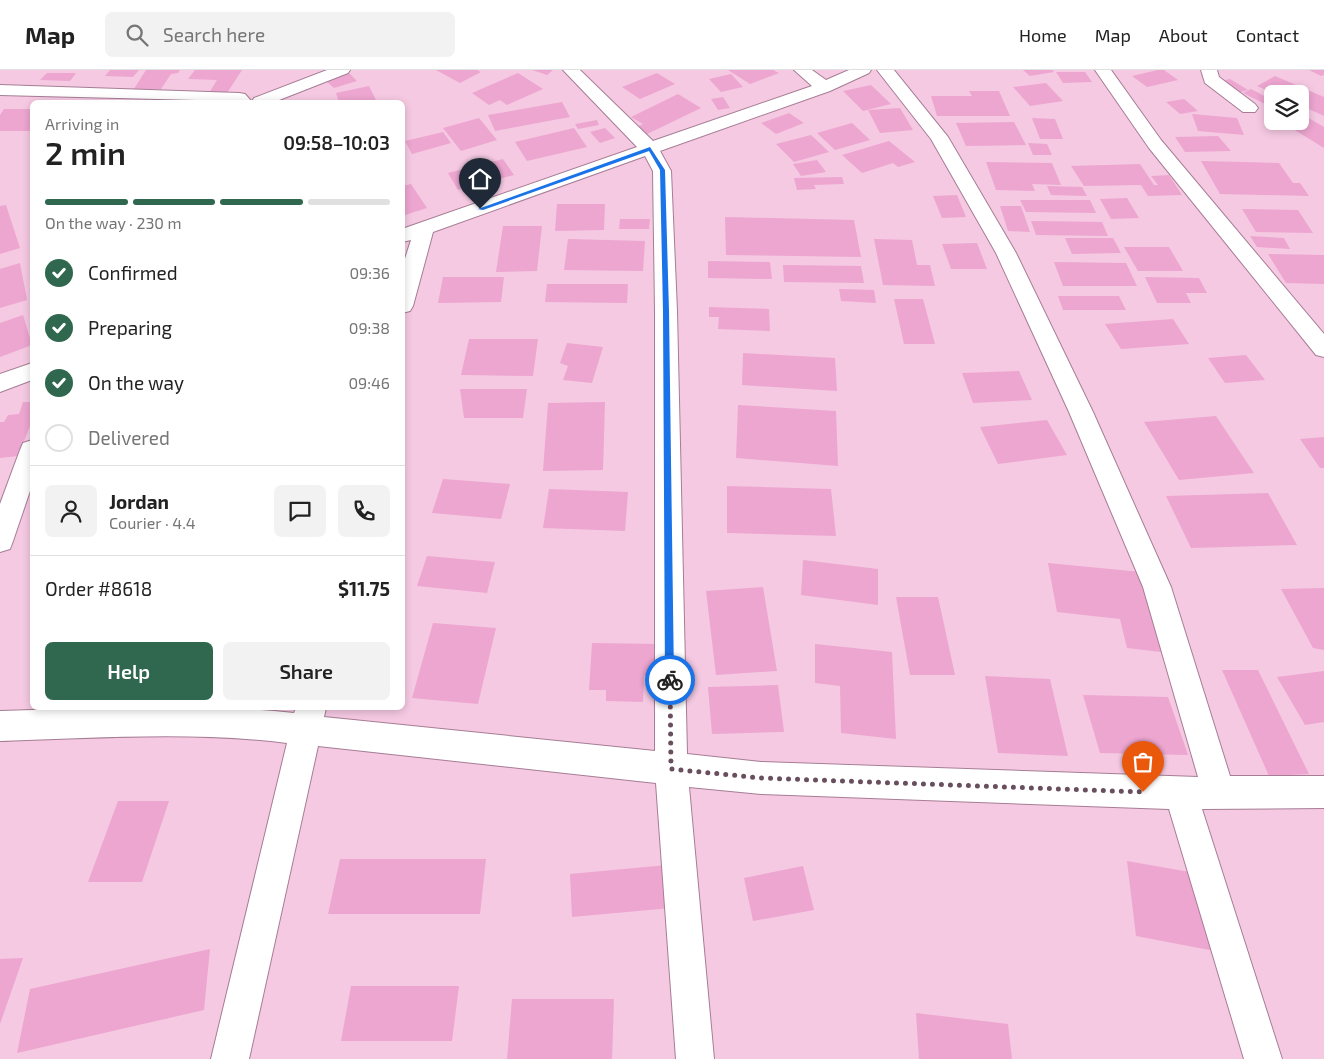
<!DOCTYPE html>
<meta charset="utf-8">
<style>
body{margin:0;font-family:"Exo 2",sans-serif;background:#f2f2f2;color:#222;height:100vh;display:flex;flex-direction:column;font-size:19px;white-space:nowrap}
*{box-sizing:border-box;margin:0}
p{font-size:16px;color:#767676}
.icon{flex:none;width:28px;height:28px;fill:none;stroke:currentColor;stroke-width:2;stroke-linecap:round;stroke-linejoin:round}
.map{position:relative;flex:1;overflow:hidden}
.side{position:absolute;left:30px;top:30px;width:375px;height:610px;display:flex;flex-direction:column;background:#fff;border-radius:8px;box-shadow:0 2px 8px #0003}
.side>*{flex:none}
.buttons{position:absolute;left:1264px;top:15px;display:grid;gap:10px}
.buttons a{display:grid;place-items:center;width:45px;height:45px;border-radius:8px;background:#fff;box-shadow:0 2px 8px #0003;font-size:25px}
.pin{position:absolute;display:grid;place-items:center;width:42px;height:42px;color:#fff;margin:-51px -21px;border-radius:50% 50% 50% 0;rotate:-45deg;box-shadow:0 0 5px #0007}
.pin .icon{rotate:45deg}
.courier{position:absolute;display:grid;place-items:center;width:50px;height:50px;margin:-25px;border:4px solid #1a73e8;border-radius:50%;background:#fff;color:#222;box-shadow:0 1px 6px #0007}
.overview em{font-style:normal;font-weight:600}
.overview div{display:flex;flex-direction:column-reverse}
.overview{display:flex;align-items:center;justify-content:space-between;height:85px;padding:0 15px}
h1{font-size:32px;font-weight:600;line-height:38px}
.bar{display:grid;grid-template-columns:repeat(4,1fr);gap:8px 5px;align-content:center;height:60px;padding:0 15px}
.bar i{height:6px;border-radius:4px;background:#e0e0e0}
.bar .active{background:#2f674f}
.bar p{grid-column:span 4}
.line{display:flex;align-items:center;gap:12px;padding:0 15px;border-top:1px solid #e0e0e0}
.line div{flex:1}
.round{display:grid;place-items:center;flex:none;width:52px;height:52px;border-radius:8px;background:#f2f2f2}
ol{padding:0 15px;list-style:none}
li{display:flex;align-items:center;gap:15px;height:55px}
li p{margin-inline-start:auto}
li .icon{padding:5px;border-radius:50%;background:#2f674f;color:#fff;stroke-width:4}
li:last-child{color:#767676}
li i{width:28px;height:28px;border:2px solid #e0e0e0;border-radius:50%}
.action{display:flex;gap:10px;margin-top:auto;padding:10px 15px}
.action a{flex:1;height:58px;border-radius:8px;background:#2f674f;color:#fff;font-size:20px;font-weight:600;line-height:58px;text-align:center}
.action a+a{background:#f2f2f2;color:#222}
header{display:flex;align-items:center;gap:30px;box-sizing:border-box;height:70px;padding:0 25px;background:#fff;border-bottom:1px solid #e0e0e0}
header strong{font-size:24px}
nav{display:flex;gap:28px;margin-inline-start:auto;font-size:18px}
.search{width:350px;height:45px;background:#f2f2f2;display:flex;align-items:center;gap:12px;box-sizing:border-box;padding:0 18px;border-radius:8px;color:#767676;font-size:19px}
.map>svg:first-child{display:block}
</style>
<header>
<strong>Map</strong>
<div class="search"><svg class="icon" aria-label="search" viewBox="0 0 24 24"><circle cx="10" cy="10" r="6"/><path d="M15 15l6 6"/></svg>Search here</div>
<nav><a>Home</a><a>Map</a><a>About</a><a>Contact</a></nav>
</header>
<div class="map">
<svg width="1324" height="989" viewBox="0 0 1324 989">
<rect width="100%" height="100%" fill="#f5c9e2"/>
<g fill="#eda6d0">
<polygon points="110,0 139,0 133,7 105,6"/>
<polygon points="146,0 180,0 178,3 171,4 161,19 134,19"/>
<polygon points="195,0 242,0 227,23 209,23 217,10 188,9"/>
<polygon points="436,0 477,0 481,2 460,13"/>
<polygon points="532,0 553,0 547,5"/>
<polygon points="728,0 773,0 779,3 750,14"/>
<polygon points="1023,0 1052,0 1054,2 1030,6"/>
<polygon points="1158,0 1164,0 1178,10 1147,17 1132,6"/>
<polygon points="1309,0 1324,0 1324,5 1321,6"/>
<polygon points="1056,2 1085,2 1092,12 1063,13"/>
<polygon points="47,3 76,3 70,11 40,10"/>
<polygon points="349,3 357,11 334,18 326,11"/>
<polygon points="518,3 543,19 507,35 500,30 489,35 472,23"/>
<polygon points="657,3 675,14 640,29 622,17"/>
<polygon points="731,4 743,17 721,22 709,9"/>
<polygon points="1275,6 1324,27 1324,46 1300,35 1300,24 1275,24 1257,16"/>
<polygon points="1230,9 1248,20 1234,24 1217,12"/>
<polygon points="1046,13 1063,31 1030,36 1013,17"/>
<polygon points="871,15 891,34 863,41 843,21"/>
<polygon points="369,16 377,32 339,32 336,23"/>
<polygon points="1251,19 1272,30 1272,33 1267,35 1243,23"/>
<polygon points="969,21 999,21 1010,46 937,46 931,26 972,26"/>
<polygon points="678,24 701,38 643,66 632,59 643,54 631,47"/>
<polygon points="723,27 730,38 718,40 711,29"/>
<polygon points="1184,29 1198,41 1180,44 1166,32"/>
<polygon points="562,32 570,47 495,61 488,45"/>
<polygon points="900,38 913,60 880,63 868,40"/>
<polygon points="4,39 32,39 32,61 0,61 0,45"/>
<polygon points="789,43 804,53 776,64 761,53"/>
<polygon points="1300,43 1324,57 1324,78 1280,51 1300,51"/>
<polygon points="1192,44 1237,48 1244,65 1198,61"/>
<polygon points="479,48 497,70 461,81 443,58"/>
<polygon points="1032,48 1055,49 1063,69 1040,69"/>
<polygon points="597,50 599,55 578,59 575,54"/>
<polygon points="1014,52 1026,75 966,76 956,53"/>
<polygon points="852,53 870,70 835,80 817,63"/>
<polygon points="574,58 587,77 527,91 515,72"/>
<polygon points="605,58 615,68 600,73 590,62"/>
<polygon points="443,62 451,73 412,84 405,71"/>
<polygon points="811,65 829,82 794,92 776,74"/>
<polygon points="1218,66 1231,81 1185,82 1175,67"/>
<polygon points="889,71 915,92 898,97 893,93 862,103 842,85"/>
<polygon points="1028,73 1047,74 1052,85 1033,85"/>
<polygon points="503,89 514,105 458,120 448,103"/>
<polygon points="817,90 826,102 801,106 793,94"/>
<polygon points="1201,91 1279,93 1293,113 1300,113 1309,126 1220,124"/>
<polygon points="986,92 1052,93 1061,115 1032,114 1035,121 996,120"/>
<polygon points="1140,94 1154,115 1158,115 1151,106 1169,105 1182,125 1148,126 1141,115 1084,116 1071,96"/>
<polygon points="842,107 844,114 814,115 816,119 797,120 794,108"/>
<polygon points="411,114 427,138 402,146 402,116"/>
<polygon points="1047,116 1082,117 1087,126 1051,125"/>
<polygon points="957,125 966,147 942,148 933,126"/>
<polygon points="1127,128 1139,148 1111,149 1100,129"/>
<polygon points="1020,130 1090,130 1096,143 1026,142"/>
<polygon points="557,134 605,134 604,160 555,161"/>
<polygon points="6,135 20,178 0,184 0,136"/>
<polygon points="1000,136 1021,136 1030,162 1008,161"/>
<polygon points="1242,139 1298,140 1313,163 1256,162"/>
<polygon points="725,147 854,150 861,187 726,185"/>
<polygon points="620,149 650,149 649,159 619,159"/>
<polygon points="1031,151 1102,152 1108,166 1036,165"/>
<polygon points="503,156 542,156 537,201 496,202"/>
<polygon points="1250,166 1284,168 1290,179 1257,177"/>
<polygon points="1065,168 1113,168 1121,183 1072,184"/>
<polygon points="568,169 645,171 643,201 564,200"/>
<polygon points="874,169 912,170 917,195 930,195 935,216 883,215"/>
<polygon points="977,173 987,199 951,199 942,174"/>
<polygon points="1124,177 1169,177 1183,201 1138,201"/>
<polygon points="1268,184 1324,185 1324,214 1286,213"/>
<polygon points="708,191 770,192 772,209 708,208"/>
<polygon points="1054,192 1126,193 1137,216 1063,216"/>
<polygon points="20,193 27,230 0,238 0,199"/>
<polygon points="783,195 861,196 864,213 784,212"/>
<polygon points="443,207 504,207 501,232 438,233"/>
<polygon points="1145,207 1199,208 1207,223 1186,223 1191,233 1157,233"/>
<polygon points="547,214 628,214 627,233 545,232"/>
<polygon points="839,219 874,220 876,233 841,231"/>
<polygon points="1058,226 1119,226 1126,240 1063,240"/>
<polygon points="894,229 923,229 935,274 904,274"/>
<polygon points="709,237 769,239 770,261 718,259 719,247 709,247"/>
<polygon points="23,245 32,275 0,287 0,253"/>
<polygon points="1173,249 1189,274 1121,279 1105,254"/>
<polygon points="469,269 538,269 533,306 461,305"/>
<polygon points="567,273 603,277 592,313 563,310 568,296 560,293"/>
<polygon points="743,283 835,288 837,321 742,315"/>
<polygon points="1246,285 1265,310 1225,313 1208,288"/>
<polygon points="1019,301 1032,330 973,333 962,303"/>
<polygon points="460,319 527,319 523,348 464,348"/>
<polygon points="23,332 32,332 32,351 18,386 0,388 0,352 4,352 8,345 19,344"/>
<polygon points="605,332 603,400 543,401 548,333"/>
<polygon points="738,335 836,341 838,396 736,388"/>
<polygon points="1216,346 1254,403 1179,410 1144,352"/>
<polygon points="1047,350 1067,385 998,394 980,357"/>
<polygon points="1324,367 1324,398 1320,398 1300,369"/>
<polygon points="443,409 510,414 501,449 432,443"/>
<polygon points="727,416 831,419 836,466 727,463"/>
<polygon points="549,419 628,422 625,461 543,458"/>
<polygon points="1268,423 1297,475 1191,478 1166,426"/>
<polygon points="427,486 495,492 487,523 417,516"/>
<polygon points="803,490 878,499 878,535 801,525"/>
<polygon points="1048,493 1141,502 1161,582 1127,578 1120,549 1057,542"/>
<polygon points="763,517 777,601 716,605 706,521"/>
<polygon points="1324,518 1324,580 1313,578 1281,519"/>
<polygon points="896,527 938,527 955,605 910,605"/>
<polygon points="433,553 496,558 478,634 412,628"/>
<polygon points="592,573 659,574 658,605 644,605 643,632 606,631 606,620 589,620"/>
<polygon points="815,574 892,582 896,669 841,663 840,616 815,613"/>
<polygon points="1222,600 1258,600 1309,704 1269,706"/>
<polygon points="1324,601 1324,652 1305,655 1277,607"/>
<polygon points="985,606 1050,609 1068,686 998,683"/>
<polygon points="778,615 784,662 712,664 708,617"/>
<polygon points="1083,625 1168,627 1188,685 1100,683"/>
<polygon points="118,731 169,731 142,812 88,812"/>
<polygon points="340,789 486,789 480,844 328,844"/>
<polygon points="1127,791 1207,805 1220,882 1136,866"/>
<polygon points="667,795 671,838 572,847 570,804"/>
<polygon points="803,796 814,840 753,851 744,808"/>
<polygon points="210,879 204,940 17,983 30,919"/>
<polygon points="23,888 0,954 0,889"/>
<polygon points="351,916 459,916 452,971 341,971"/>
<polygon points="512,929 614,929 612,989 507,989"/>
<polygon points="916,943 1008,954 1012,989 919,989"/>
</g>
<g fill="none" stroke-linecap="round" stroke-linejoin="round">
<g stroke="#a67d95" stroke-width="2">
<g id="minor">
<polygon points="327,0 350,0 348,3 274,32 0,25 0,15 239,23 245,24 252,32 254,28"/>
<path d="M 563,0 L 580,0 L 653,71 L 812,16 L 794,0 L 812,0 L 826,10 L 849,0 L 871,0 L 869,3 L 830,21 L 660,81 L 671,101 L 677,241 L 687,684 L 761,692 L 1198,707 L 1143,517 L 1069,342 L 996,183 L 931,69 L 877,0 L 894,0 L 948,67 L 1016,183 L 1093,342 L 1171,517 L 1230,706 L 1324,706 L 1324,738 L 1202,739 L 1282,989 L 1244,989 L 1169,739 L 761,724 L 689,717 L 714,989 L 676,989 L 656,713 L 318,676 L 249,989 L 211,989 L 287,673 C 193,661 95,668 0,671 L 0,641 C 98,638 197,632 294,643 L 296,638 L 326,638 L 324,647 L 655,681 L 655,241 L 653,101 L 645,86 L 433,162 L 413,236 L 410,241 L 402,243 L 402,198 L 411,170 L 402,172 L 402,159 L 637,77 Z"/>
<polygon points="1095,0 1111,0 1161,70 1324,264 1324,287 1316,285 1149,78"/>
<polygon points="1201,0 1217,0 1219,7 1255,34 1258,38 1255,42 1243,42 1205,13"/>
<polygon points="32,293 32,310 0,322 0,304"/>
<polygon points="32,370 32,415 13,471 10,479 0,482 0,434 20,380 23,373"/>
</g>
</g>
<use href="#minor" fill="#fff" fill-rule="evenodd"/>
</g>
<polygon fill="#1a73e8" points="650,77 665,100 669,241 674,610 670,614 665,610 663,241 660,100 649,81 483,140 478,139"/>
<g fill="none" stroke-linecap="round" stroke-linejoin="round">
<polyline stroke="#694f5e" stroke-width="5" stroke-dasharray="0 9" points="670,610 671,699 761,708 1143,722"/>
</g>
</svg>
<div class="buttons">
<a><svg class="icon" aria-label="layers" viewBox="0 0 24 24"><path d="M12 4l9 5-9 5-9-5zM3 14l9 5 9-5"/></svg></a>
</div>
<div class="pin" style="left:1143px;top:722px;background:#ea580c"><svg class="icon" aria-label="bag" viewBox="0 0 24 24"><path d="M5 8h14l-1 12H6zM9 8a3 3 0 0 1 6 0"/></svg></div>
<div class="pin" style="left:480px;top:139px;background:#1f2937"><svg class="icon" aria-label="home" viewBox="0 0 24 24"><path d="M3 11l9-7 9 7M6 9v11h12V9"/></svg></div>
<div class="courier" style="left:670px;top:610px"><svg class="icon" aria-label="bike" viewBox="0 0 24 24"><circle cx="6" cy="16" r="4"/><circle cx="18" cy="16" r="4"/><path d="M6 16l4-8h5l3 8M10 8l3 8H6M13 5h3"/></svg></div>
<section class="side">
<div class="overview"><div><h1>2 min</h1><p>Arriving in</p></div><em>09:58–10:03</em></div>
<div class="bar"><i class="active"></i><i class="active"></i><i class="active"></i><i></i><p>On the way · 230 m</p></div>
<ol>
<li><svg class="icon" aria-label="check" viewBox="0 0 24 24"><path d="M5 12l5 5 9-10"/></svg>Confirmed<p>09:36</p></li>
<li><svg class="icon" aria-label="check" viewBox="0 0 24 24"><path d="M5 12l5 5 9-10"/></svg>Preparing<p>09:38</p></li>
<li><svg class="icon" aria-label="check" viewBox="0 0 24 24"><path d="M5 12l5 5 9-10"/></svg>On the way<p>09:46</p></li>
<li><i></i>Delivered</li>
</ol>
<div class="line" style="height:90px"><a class="round"><svg class="icon" aria-label="person" viewBox="0 0 24 24"><circle cx="12" cy="8" r="4"/><path d="M4 21q1-7 8-7t8 7"/></svg></a><div><b>Jordan</b><p>Courier · 4.4</p></div><a class="round"><svg class="icon" aria-label="chat" viewBox="0 0 24 24"><path d="M4 5h16v11H9l-5 4z"/></svg></a><a class="round"><svg class="icon" aria-label="phone" viewBox="0 0 24 24"><path d="M5 4h4l2 5-3 2q2 4 5 5l2-3 5 2v4C11 20 4 13 5 4z"/></svg></a></div>
<div class="line" style="height:65px"><div>Order #8618</div><b>$11.75</b></div>
<div class="action"><a>Help</a><a>Share</a></div>
</section>
</div>
